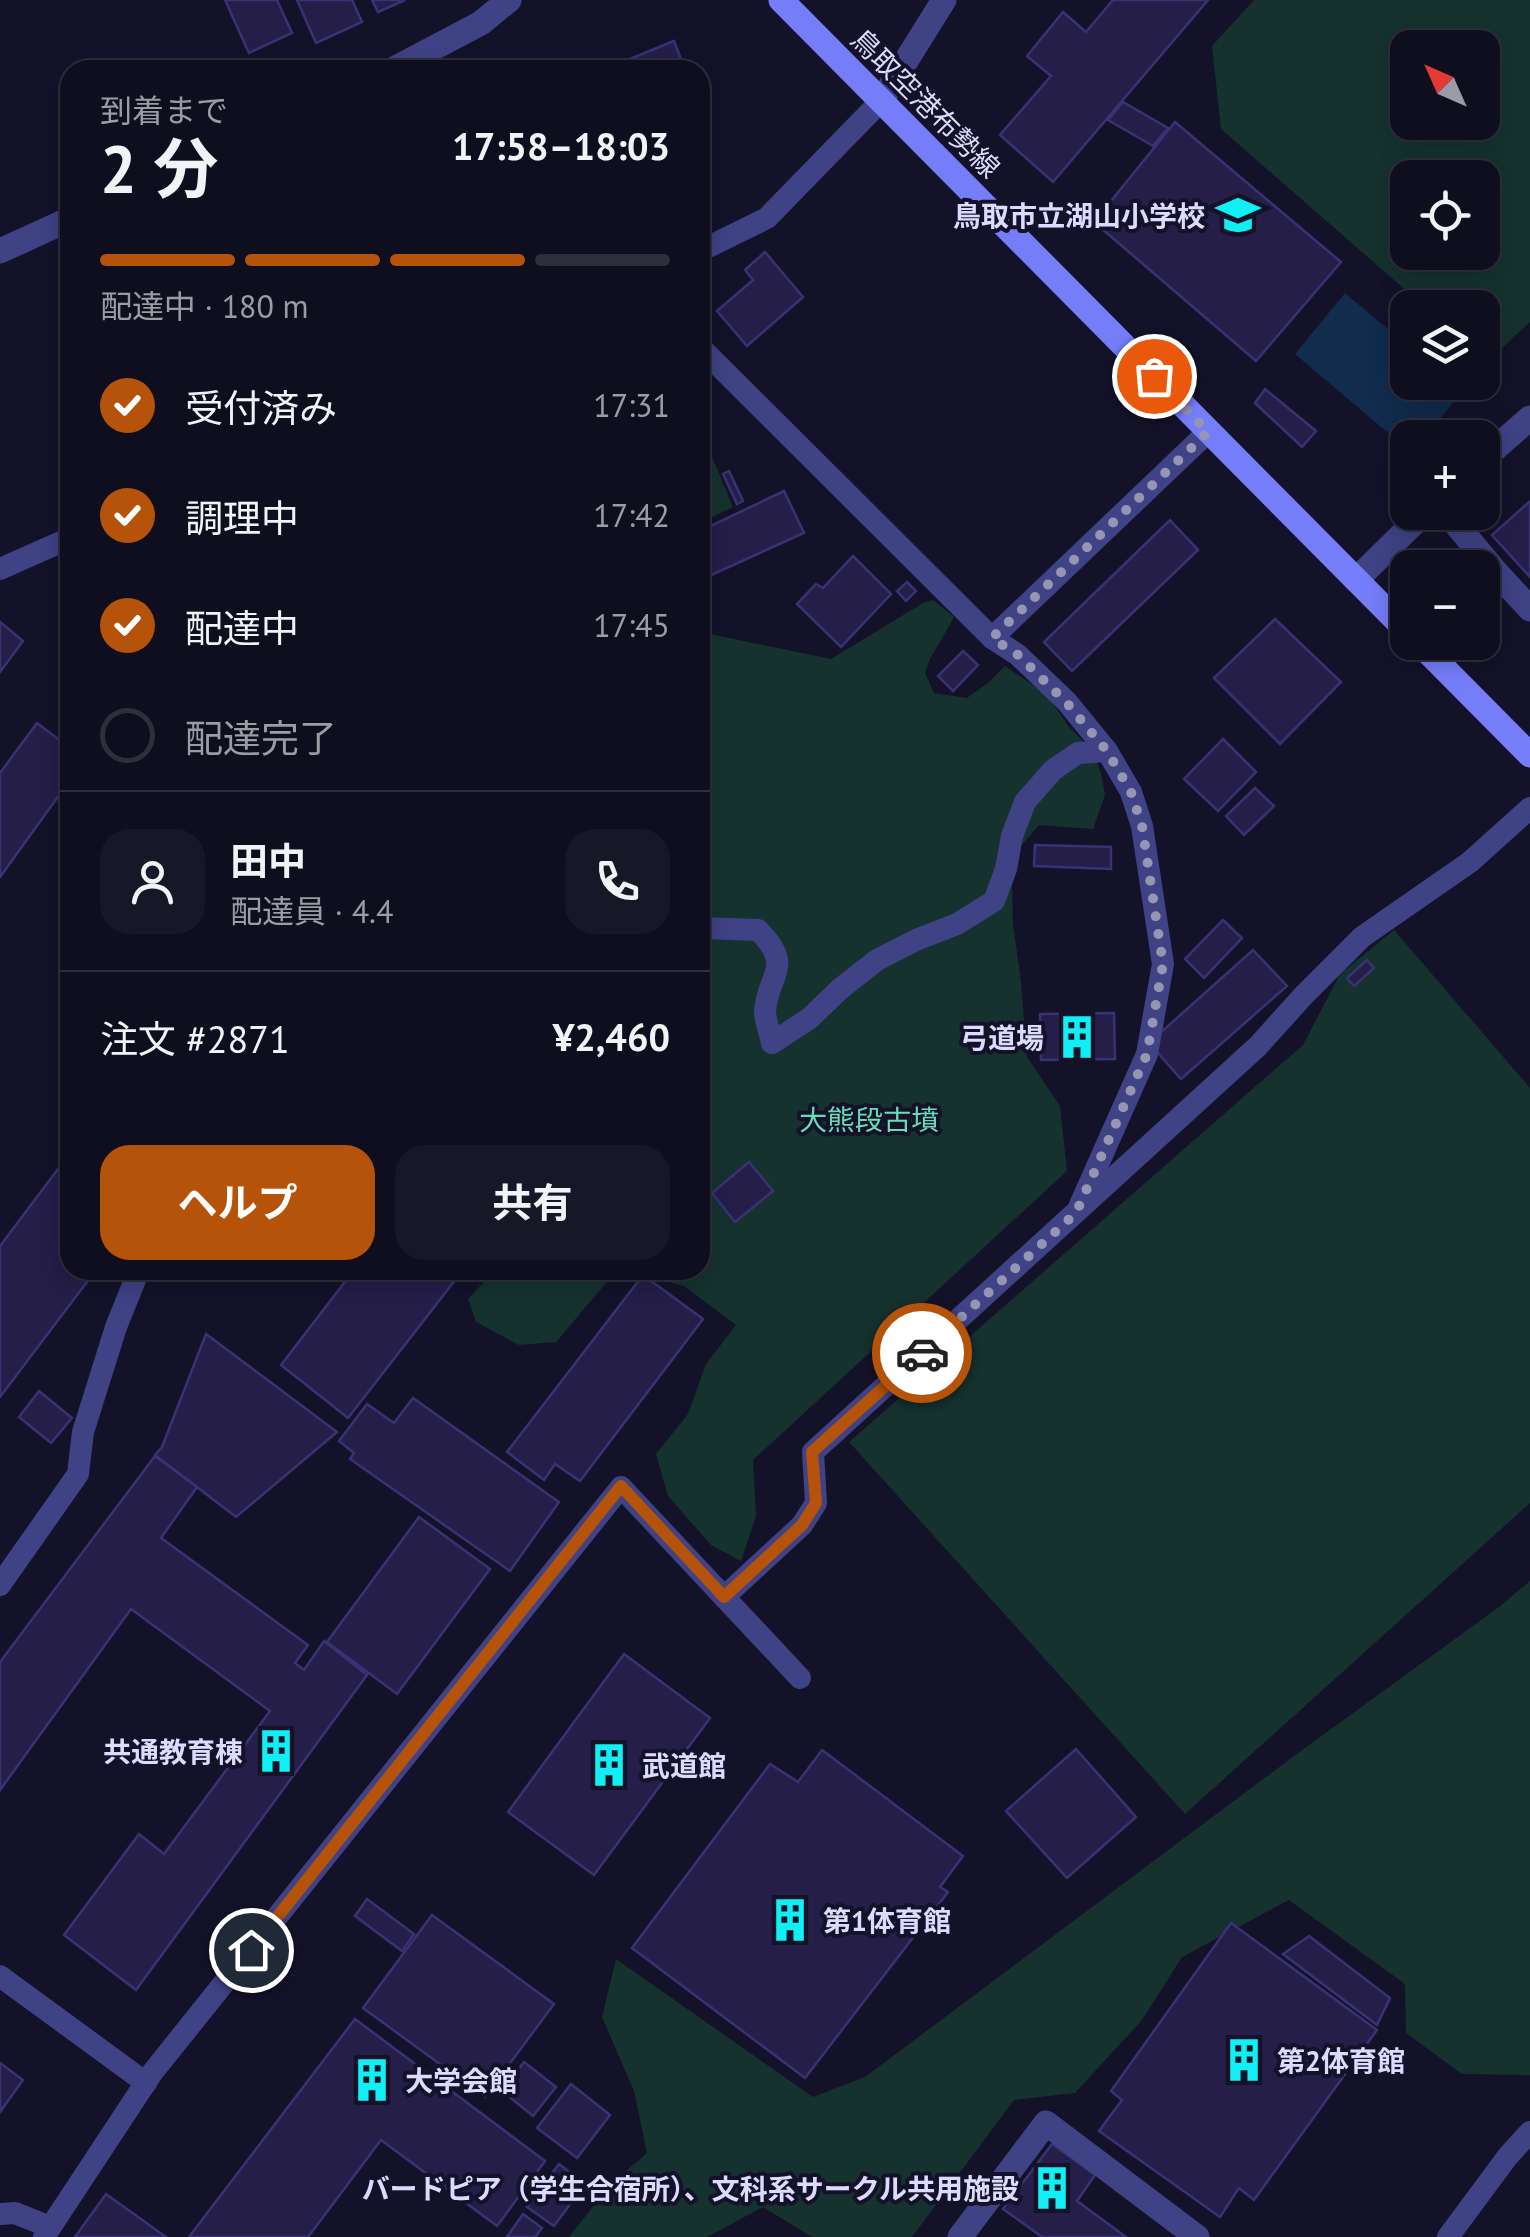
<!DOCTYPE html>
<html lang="ja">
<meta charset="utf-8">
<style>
body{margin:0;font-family:"PT Sans","Noto Sans JP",sans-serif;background:#181728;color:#f1f3f6;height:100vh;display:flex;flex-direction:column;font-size:38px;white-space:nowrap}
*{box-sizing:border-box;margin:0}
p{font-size:32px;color:#9b9ca4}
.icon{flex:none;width:55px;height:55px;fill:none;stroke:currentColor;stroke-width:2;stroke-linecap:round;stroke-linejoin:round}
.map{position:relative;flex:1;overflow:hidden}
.drawer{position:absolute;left:60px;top:60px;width:650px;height:1220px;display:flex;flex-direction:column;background:#0f0e1f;border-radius:30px;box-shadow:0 5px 25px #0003,0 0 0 2px #2f2e3d}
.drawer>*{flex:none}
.needle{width:65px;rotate:315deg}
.tools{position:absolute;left:1390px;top:30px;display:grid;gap:20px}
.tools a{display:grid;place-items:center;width:110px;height:110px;border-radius:20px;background:#0f0e1f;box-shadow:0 5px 25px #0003,0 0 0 2px #2f2e3d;font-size:50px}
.pin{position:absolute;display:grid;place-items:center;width:85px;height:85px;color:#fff;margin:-42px;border:5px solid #fff;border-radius:50%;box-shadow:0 2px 10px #0007}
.courier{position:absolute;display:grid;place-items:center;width:100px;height:100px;margin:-50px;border:8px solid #b45309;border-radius:50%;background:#fff;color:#222;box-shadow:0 2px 12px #0007}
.headline em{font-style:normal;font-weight:700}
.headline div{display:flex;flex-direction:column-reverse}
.headline{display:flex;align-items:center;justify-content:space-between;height:170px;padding:0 40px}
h1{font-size:65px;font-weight:700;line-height:75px}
.bar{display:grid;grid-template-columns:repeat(4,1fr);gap:15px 10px;align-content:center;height:120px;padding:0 40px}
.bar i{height:12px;border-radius:8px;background:#2f2e3d}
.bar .current{background:#b45309}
.bar p{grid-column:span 4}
.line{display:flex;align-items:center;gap:25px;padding:0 40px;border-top:2px solid #2f2e3d}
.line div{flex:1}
.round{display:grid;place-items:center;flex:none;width:105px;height:105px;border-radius:30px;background:#181728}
ol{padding:0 40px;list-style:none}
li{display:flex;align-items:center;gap:30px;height:110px}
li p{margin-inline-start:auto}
li .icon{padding:10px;border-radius:50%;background:#b45309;color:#fff;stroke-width:4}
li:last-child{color:#9b9ca4}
li i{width:55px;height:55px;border:5px solid #2f2e3d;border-radius:50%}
.button{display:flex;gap:20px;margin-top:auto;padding:20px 40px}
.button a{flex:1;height:115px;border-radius:30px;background:#b45309;color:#fff;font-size:40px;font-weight:700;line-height:115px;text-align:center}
.button a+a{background:#181728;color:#f1f3f6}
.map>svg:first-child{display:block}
</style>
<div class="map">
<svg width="1530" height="2237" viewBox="0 0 1530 2237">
<rect width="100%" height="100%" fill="#141229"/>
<g fill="#15322f" fill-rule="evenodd">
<path d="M 1254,0 L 1530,0 L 1530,322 L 1487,362 L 1483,358 L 1482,308 L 1425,307 L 1221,129 L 1212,46 ZM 1408,48 L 1482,48 L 1482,122 L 1408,122 ZM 1408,178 L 1482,178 L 1482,252 L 1408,252 Z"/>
<polygon points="700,428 733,507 700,523"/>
<polygon points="933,600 954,617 929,661 925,673 934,693 967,698 988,683 1005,666 1047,695 1069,727 1092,750 1101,773 1105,795 1093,829 1039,825 1020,847 1012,885 1013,924 1021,982 1027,1057 1060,1106 1067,1171 753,1460 756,1516 741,1561 711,1545 668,1496 656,1454 688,1414 706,1364 736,1325 684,1286 625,1270 700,1270 700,632 831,659 923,603"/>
<polygon points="1394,930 1530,1088 1530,1503 1185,1814 849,1442 1303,1045 1340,974"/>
<polygon points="495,1270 617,1270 556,1342 519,1345 476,1322 468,1299"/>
<polygon points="1530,1581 1530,2075 1462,2074 1406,2033 1405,1984 1289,1900 1182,1957 1142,2020 1075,2093 1014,2100 912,2237 812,2237 763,2207 707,2237 569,2237 611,2184 647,2153 634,2091 602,2017 616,1959 813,2097 865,2077 1294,1756 1499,1607"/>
</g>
<polygon fill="#112c4d" points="1345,293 1407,345 1408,382 1453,383 1463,391 1424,437 1408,438 1407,449 1295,354"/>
<g fill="#241e49" stroke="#393274" stroke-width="2.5">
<polygon points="225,0 277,0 292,33 249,53"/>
<polygon points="297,0 352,0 362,22 316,43"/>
<polygon points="372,0 405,0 378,12"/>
<polygon points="1113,0 1208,0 1053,182 1000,135 1051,76 1027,56 1063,12 1086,32"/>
<polygon points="674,41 685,70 603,70"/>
<polygon points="1123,102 1168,128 1153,146 1108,120"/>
<polygon points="1175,122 1341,262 1256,361 1094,222"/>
<polygon points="765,252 803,297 747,346 717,311 753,280 745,270"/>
<polygon points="1265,389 1316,431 1302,447 1255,403"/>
<polygon points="729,471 743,501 737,504 723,474"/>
<polygon points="784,491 804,533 700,580 700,531"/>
<polygon points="1529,502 1530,503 1530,577 1492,535"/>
<polygon points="1170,520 1198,550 1072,671 1044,642"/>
<polygon points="853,556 891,594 841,647 797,604 816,584 823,588"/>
<polygon points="907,582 916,591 906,601 897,591"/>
<polygon points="1275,619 1341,682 1280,744 1214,678"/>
<polygon points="0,622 23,641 0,672"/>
<polygon points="963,651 978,665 953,691 938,676"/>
<polygon points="37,723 70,748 70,780 0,877 0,773"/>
<polygon points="1223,739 1256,772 1218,811 1184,779"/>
<polygon points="1255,788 1274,806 1244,835 1226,816"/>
<polygon points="1035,845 1111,847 1111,869 1034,866"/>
<polygon points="1223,920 1242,938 1204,978 1185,959"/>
<polygon points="1253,950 1287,986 1181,1079 1149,1043"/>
<polygon points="1367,960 1374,968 1354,986 1347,978"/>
<polygon points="1114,1013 1115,1059 1041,1060 1040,1014"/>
<polygon points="70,1153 70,1270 96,1270 0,1397 0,1246"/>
<polygon points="749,1162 773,1191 735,1222 712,1193"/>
<polygon points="354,1270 463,1270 348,1418 281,1365"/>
<polygon points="643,1275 703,1319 580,1481 555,1464 544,1480 507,1452"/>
<polygon points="206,1334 337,1432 236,1517 155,1455 162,1447"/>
<polygon points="39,1391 72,1418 51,1443 19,1417"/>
<polygon points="413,1398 559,1502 510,1571 350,1459 354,1453 339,1441 367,1404 394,1423"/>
<polygon points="155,1456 197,1487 161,1538 308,1645 295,1663 304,1670 324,1641 367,1675 136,1990 64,1935 139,1834 164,1854 270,1711 131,1609 0,1790 0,1662"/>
<polygon points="419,1517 490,1569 397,1694 327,1642"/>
<polygon points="624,1654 710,1718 594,1875 508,1812"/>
<polygon points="1076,1749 1136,1817 1067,1878 1006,1811"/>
<polygon points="822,1750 963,1856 940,1887 948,1892 805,2078 632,1948 770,1764 798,1782"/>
<polygon points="367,1899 414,1934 402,1951 355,1916"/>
<polygon points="432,1915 554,2004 485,2097 363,2008"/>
<polygon points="1231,1923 1377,2030 1254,2200 1239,2188 1220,2217 1099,2131 1122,2100 1111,2091"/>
<polygon points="1309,1936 1390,1998 1377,2025 1283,1954"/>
<polygon points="355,2019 545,2161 497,2226 381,2140 308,2237 189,2237"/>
<polygon points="524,2062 556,2087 533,2116 502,2091"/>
<polygon points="0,2063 23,2080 0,2112"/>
<polygon points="571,2084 610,2115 577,2158 537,2128"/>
<polygon points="1052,2144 1095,2175 1077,2201 1126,2237 1042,2237 1003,2209"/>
<polygon points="559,2164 585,2184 554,2226 527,2207"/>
<polygon points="106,2194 166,2237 75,2237"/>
<polygon points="523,2214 542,2228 535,2237 507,2237"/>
</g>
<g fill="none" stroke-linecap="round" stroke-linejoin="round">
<g stroke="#3f4285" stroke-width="22">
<polyline points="700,251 767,218 881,101"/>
<polyline points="700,347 992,638 1208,432"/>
<polyline points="0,569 70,538"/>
<polyline points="992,638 1018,655 1067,702 1107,751 1131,792 1142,826 1163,964 1147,1054 1080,1205"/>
<path d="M 700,928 L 758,930 C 795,967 768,973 765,1011 C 765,1021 770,1033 772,1043 L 810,1018 L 840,989 L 877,960 L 916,940 L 957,924 L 994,901 L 1006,869 L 1012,836 L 1025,802 L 1053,770 L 1078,753 L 1107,751"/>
<polyline points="0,1585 78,1474 83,1432 116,1327 139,1270"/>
<polyline points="724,1597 802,1525 816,1503 813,1452 1258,1046 1304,995 1362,937 1470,862 1530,808"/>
<polyline points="0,1976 146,2083"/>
<polyline points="0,2214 15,2213 50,2227"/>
<polyline points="44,2237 152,2073 621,1487 800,1678"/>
<polyline points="1448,2237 1508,2156 1530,2132"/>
</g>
<g stroke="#3f4285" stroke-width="25">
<polyline points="1446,512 1495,571 1530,609"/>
<polyline points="960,2237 1046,2123 1197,2237"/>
</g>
<g stroke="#3f4285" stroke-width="25">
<polyline points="392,70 481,23 509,0"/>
<polyline points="881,101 944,0"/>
<polyline points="0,251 70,219"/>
<polyline points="1482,460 1530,418"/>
<polyline points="1356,580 1425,512"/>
</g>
<g stroke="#767df9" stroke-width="25">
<polyline points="781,0 1408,632"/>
<polyline points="1418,642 1530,755"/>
</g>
</g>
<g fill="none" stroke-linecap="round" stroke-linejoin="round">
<polyline stroke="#9695b3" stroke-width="10" stroke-dasharray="0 18" points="922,1353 1076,1213 1147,1054 1163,964 1142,826 1131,792 1107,751 1066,702 1018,655 992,638 1208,432 1154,376"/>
<polyline stroke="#b45309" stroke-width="12" points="251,1950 621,1486 724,1597 802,1525 816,1503 812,1452 922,1353"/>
</g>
<defs>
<g id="school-bare" transform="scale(3.45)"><path d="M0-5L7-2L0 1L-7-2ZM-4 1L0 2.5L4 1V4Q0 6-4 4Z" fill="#10eff4" stroke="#141229" stroke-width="2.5" paint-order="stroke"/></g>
<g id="building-bare" transform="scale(3.45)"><path d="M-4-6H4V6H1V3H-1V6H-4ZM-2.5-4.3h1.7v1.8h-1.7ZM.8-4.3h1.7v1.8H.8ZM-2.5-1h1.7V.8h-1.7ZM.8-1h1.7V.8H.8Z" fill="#10eff4" stroke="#141229" stroke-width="2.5" paint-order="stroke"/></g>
</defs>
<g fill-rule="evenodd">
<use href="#school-bare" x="1238" y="215"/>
<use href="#building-bare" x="1077" y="1037"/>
<use href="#building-bare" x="276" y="1751"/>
<use href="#building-bare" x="609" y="1765"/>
<use href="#building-bare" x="790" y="1920"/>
<use href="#building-bare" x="1244" y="2060"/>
<use href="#building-bare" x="372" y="2080"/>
<use href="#building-bare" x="1052" y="2188"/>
</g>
<g text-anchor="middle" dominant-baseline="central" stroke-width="8" stroke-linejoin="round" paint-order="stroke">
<g font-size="28" fill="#dcdbfd" stroke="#141229">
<text transform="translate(926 103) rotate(45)">鳥取空港布勢線</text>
</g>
<g font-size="28" font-weight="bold" fill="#dcdbfd" stroke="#141229" text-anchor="end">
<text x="1205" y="215">鳥取市立湖山小学校</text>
<text x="1044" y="1037">弓道場</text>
<text x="243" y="1751">共通教育棟</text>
<text x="642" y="1765" text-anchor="start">武道館</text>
<text x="823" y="1920" text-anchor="start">第1体育館</text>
<text x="1277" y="2060" text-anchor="start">第2体育館</text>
<text x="405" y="2080" text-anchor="start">大学会館</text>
<text x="1019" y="2188">バードピア（学生合宿所）、文科系サークル共用施設</text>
</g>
<g font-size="28" fill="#69dbb6" stroke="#141229">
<text x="869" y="1119">大熊段古墳</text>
</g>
</g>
</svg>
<div class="tools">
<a><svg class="needle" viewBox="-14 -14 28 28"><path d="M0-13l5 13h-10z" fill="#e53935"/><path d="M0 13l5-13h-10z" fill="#9b9ca4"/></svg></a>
<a><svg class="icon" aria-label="locate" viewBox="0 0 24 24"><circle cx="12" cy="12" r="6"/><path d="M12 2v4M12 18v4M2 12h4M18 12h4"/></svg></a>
<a><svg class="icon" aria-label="layers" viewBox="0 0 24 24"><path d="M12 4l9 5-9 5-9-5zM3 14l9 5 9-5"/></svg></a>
<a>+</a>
<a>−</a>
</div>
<div class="pin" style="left:1154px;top:376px;background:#ea580c"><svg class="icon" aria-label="bag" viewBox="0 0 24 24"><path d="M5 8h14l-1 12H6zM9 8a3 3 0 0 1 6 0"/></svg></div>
<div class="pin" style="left:251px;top:1950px;background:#1f2937"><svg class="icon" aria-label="home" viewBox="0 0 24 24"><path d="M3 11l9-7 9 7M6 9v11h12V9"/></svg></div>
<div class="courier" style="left:922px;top:1353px"><svg class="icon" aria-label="car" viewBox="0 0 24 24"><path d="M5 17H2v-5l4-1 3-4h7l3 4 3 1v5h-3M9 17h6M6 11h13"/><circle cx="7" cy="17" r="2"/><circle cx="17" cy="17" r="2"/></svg></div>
<section class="drawer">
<div class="headline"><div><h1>2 分</h1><p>到着まで</p></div><em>17:58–18:03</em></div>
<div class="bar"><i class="current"></i><i class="current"></i><i class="current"></i><i></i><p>配達中 · 180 m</p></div>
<ol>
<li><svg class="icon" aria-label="check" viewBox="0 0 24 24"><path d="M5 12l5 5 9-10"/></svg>受付済み<p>17:31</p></li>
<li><svg class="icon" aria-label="check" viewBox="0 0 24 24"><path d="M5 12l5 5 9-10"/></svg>調理中<p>17:42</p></li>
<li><svg class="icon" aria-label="check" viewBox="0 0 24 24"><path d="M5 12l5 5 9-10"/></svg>配達中<p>17:45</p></li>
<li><i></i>配達完了</li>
</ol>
<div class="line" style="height:180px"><a class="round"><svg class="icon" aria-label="person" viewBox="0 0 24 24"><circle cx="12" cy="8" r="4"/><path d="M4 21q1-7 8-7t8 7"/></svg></a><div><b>田中</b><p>配達員 · 4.4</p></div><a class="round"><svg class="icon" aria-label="phone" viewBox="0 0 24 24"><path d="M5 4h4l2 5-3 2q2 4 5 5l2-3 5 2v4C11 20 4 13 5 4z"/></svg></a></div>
<div class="line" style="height:130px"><div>注文 #2871</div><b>¥2,460</b></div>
<div class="button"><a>ヘルプ</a><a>共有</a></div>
</section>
</div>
